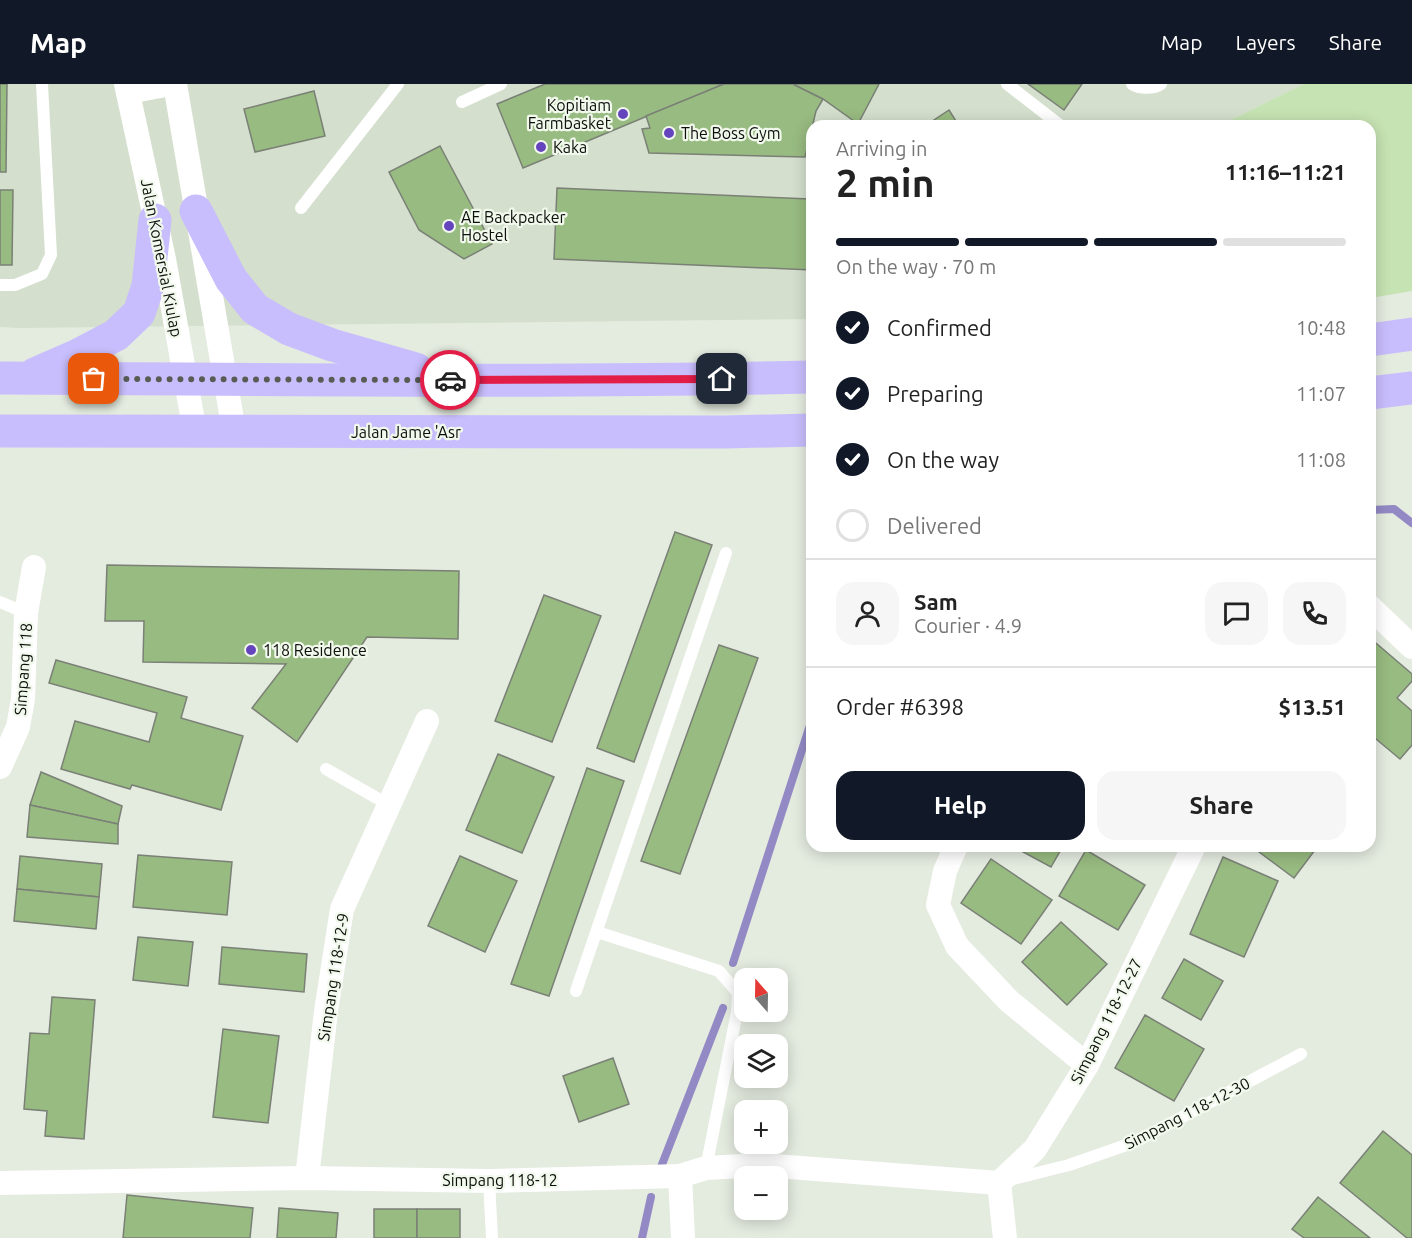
<!DOCTYPE html>
<meta charset="utf-8">
<style>
body{margin:0;font-family:Ubuntu,sans-serif;background:#f6f6f6;color:#222;height:100vh;display:flex;flex-direction:column;font-size:22px;white-space:nowrap}
*{box-sizing:border-box;margin:0}
p{font-size:20px;color:#767676}
.icon{flex:none;width:33px;height:33px;fill:none;stroke:currentColor;stroke-width:2;stroke-linecap:round;stroke-linejoin:round}
.map{position:relative;flex:1;overflow:hidden}
.details{position:absolute;left:806px;top:36px;width:570px;height:732px;display:flex;flex-direction:column;background:#fff;border-radius:18px;box-shadow:0 3px 15px #0003}
.details>*{flex:none}
.needle{width:39px;rotate:340deg}
.buttons{position:absolute;left:734px;top:884px;display:grid;gap:12px}
.buttons a{display:grid;place-items:center;width:54px;height:54px;border-radius:12px;background:#fff;box-shadow:0 3px 15px #0003;font-size:30px}
.pin{position:absolute;display:grid;place-items:center;width:51px;height:51px;color:#fff;margin:-26px;border-radius:12px;box-shadow:0 3px 9px #0006}
.courier{position:absolute;display:grid;place-items:center;width:60px;height:60px;margin:-30px;border:4px solid #e11d48;border-radius:50%;background:#fff;color:#222;box-shadow:0 2px 8px #0007}
.head em{font-style:normal;font-weight:700}
.head div{display:flex;flex-direction:column-reverse}
.head{display:flex;align-items:center;justify-content:space-between;height:102px;padding:0 30px}
h1{font-size:39px;font-weight:700;line-height:45px}
.bar{display:grid;grid-template-columns:repeat(4,1fr);gap:9px 6px;align-content:center;height:72px;padding:0 30px}
.bar i{height:8px;border-radius:4px;background:#e0e0e0}
.bar .selected{background:#111827}
.bar p{grid-column:span 4}
.line{display:flex;align-items:center;gap:15px;padding:0 30px;border-top:2px solid #e0e0e0}
.line div{flex:1}
.round{display:grid;place-items:center;flex:none;width:63px;height:63px;border-radius:18px;background:#f6f6f6}
ol{padding:0 30px;list-style:none}
li{display:flex;align-items:center;gap:18px;height:66px}
li p{margin-inline-start:auto}
li .icon{padding:6px;border-radius:50%;background:#111827;color:#fff;stroke-width:4}
li:last-child{color:#767676}
li i{width:33px;height:33px;border:3px solid #e0e0e0;border-radius:50%}
.button{display:flex;gap:12px;margin-top:auto;padding:12px 30px}
.button a{flex:1;height:69px;border-radius:18px;background:#111827;color:#fff;font-size:24px;font-weight:700;line-height:69px;text-align:center}
.button a+a{background:#f6f6f6;color:#222}
header{display:flex;align-items:center;gap:36px;box-sizing:border-box;height:84px;padding:0 30px;background:#111827;color:#fff}
header strong{font-size:28px}
nav{display:flex;gap:33px;margin-inline-start:auto;font-size:21px}
.map>svg:first-child{display:block}
</style>
<header>
<strong>Map</strong>
<nav><a>Map</a><a>Layers</a><a>Share</a></nav>
</header>
<div class="map">
<svg width="1412" height="1154" viewBox="0 0 1412 1154">
<rect width="100%" height="100%" fill="#e4ebdf"/>
<polygon fill="#d4dfcd" points="0,0 1304,0 1219,42 812,42 811,235 19,244 0,243"/>
<polygon fill="#c6e3b3" points="1304,0 1412,0 1412,207 1370,214 1370,42 1219,42"/>
<g fill="none" stroke-linecap="round" stroke-linejoin="round">
<g stroke="#938ac5" stroke-width="8">
<polyline points="1370,426 1394,425 1412,439"/>
<polyline points="733,879 812,635"/>
<polyline points="661,1083 723,924"/>
<polyline points="642,1154 651,1113"/>
</g>
</g>
<g fill="#98bb81" stroke="#7a8076" stroke-width="1.5">
<polygon points="0,0 7,0 6,88 0,88"/>
<polygon points="545,0 724,0 523,84 497,20"/>
<polygon points="724,0 793,0 823,15 816,27 805,73 649,69 642,45 650,44 646,32"/>
<polygon points="793,0 879,0 858,40 823,15"/>
<polygon points="1028,0 1082,0 1064,26"/>
<polygon points="314,7 325,52 255,68 244,25"/>
<polygon points="949,26 959,42 925,42"/>
<polygon points="440,62 492,160 464,175 419,146 389,88"/>
<polygon points="557,104 810,115 812,114 812,186 554,175"/>
<polygon points="0,106 13,106 12,181 0,181"/>
<polygon points="675,448 712,461 634,678 597,664"/>
<polygon points="107,481 459,487 458,555 367,553 297,658 252,624 286,580 143,578 144,537 105,537"/>
<polygon points="544,511 601,532 552,658 495,637"/>
<polygon points="1370,554 1412,590 1412,597 1397,614 1412,627 1412,661 1400,675 1370,650"/>
<polygon points="719,561 758,574 680,790 641,777"/>
<polygon points="56,576 187,613 181,634 243,652 221,726 132,701 130,705 61,685 75,637 149,658 157,629 49,599"/>
<polygon points="498,670 554,693 522,769 466,746"/>
<polygon points="587,684 624,697 549,912 511,900"/>
<polygon points="41,688 122,722 118,740 30,721"/>
<polygon points="30,721 118,740 118,760 27,753"/>
<polygon points="1012,762 1063,762 1051,783"/>
<polygon points="1251,762 1318,762 1294,794"/>
<polygon points="1086,766 1145,801 1118,846 1059,812"/>
<polygon points="138,771 232,778 227,831 133,823"/>
<polygon points="20,772 102,780 99,813 17,805"/>
<polygon points="460,772 517,797 485,868 428,842"/>
<polygon points="1223,773 1278,797 1244,873 1190,850"/>
<polygon points="991,775 1052,816 1021,860 961,819"/>
<polygon points="17,805 99,813 96,845 14,837"/>
<polygon points="1061,838 1107,880 1067,921 1022,878"/>
<polygon points="138,853 193,858 188,902 133,896"/>
<polygon points="222,863 307,870 304,908 219,900"/>
<polygon points="1184,875 1223,897 1201,936 1162,914"/>
<polygon points="52,913 95,916 84,1055 45,1052 47,1027 24,1025 30,949 49,950"/>
<polygon points="1145,931 1204,965 1174,1017 1115,984"/>
<polygon points="223,945 279,952 268,1039 213,1033"/>
<polygon points="613,974 629,1020 579,1038 563,992"/>
<polygon points="1383,1047 1412,1071 1412,1154 1407,1154 1340,1099"/>
<polygon points="127,1111 253,1124 250,1154 123,1154"/>
<polygon points="1318,1113 1370,1154 1304,1154 1292,1145"/>
<polygon points="279,1124 338,1129 336,1154 277,1154"/>
<rect x="374" y="1125" width="43" height="29"/>
<rect x="417" y="1125" width="43" height="29"/>
</g>
<g fill="none" stroke-linecap="round" stroke-linejoin="round">
<g stroke="#fff" stroke-width="12">
<polyline points="1007,0 1061,42"/>
<path d="M 1132,0 C 1139,5 1154,5 1161,0"/>
<polyline points="462,18 501,0"/>
<polyline points="301,124 398,0"/>
<polyline points="0,201 15,201 42,190 51,171 42,0"/>
<polyline points="0,518 26,529"/>
<polyline points="326,685 389,721"/>
<polyline points="597,848 719,887 738,909 737,928 706,1084"/>
<polyline points="576,907 726,469"/>
<polyline points="1009,1096 1069,1081 1135,1058 1301,970"/>
<polyline points="489,1097 492,1154"/>
</g>
<g stroke="#fff" stroke-width="24">
<polyline points="126,0 164,175 195,348"/>
<polyline points="175,0 234,347"/>
<polyline points="128,8 171,0"/>
<polyline points="1370,523 1412,563"/>
<polyline points="0,683 18,643 23,615 26,529 34,483"/>
<polyline points="956,762 945,787 938,821 957,862 1009,917 1087,981"/>
<polyline points="680,1092 683,1154"/>
<polyline points="307,1094 326,927 342,825 427,637"/>
<polyline points="0,1099 307,1094 489,1097 680,1092 706,1084 761,1081 999,1099"/>
<polyline points="999,1099 1035,1065 1087,981 1194,762"/>
<polyline points="999,1099 1005,1154"/>
</g>
<g stroke="#c9befd" stroke-width="33">
<polyline points="196,127 231,195 255,225 289,245 332,261 416,285"/>
<polyline points="1370,256 1412,250"/>
<polyline points="35,290 74,273 116,251 139,229 148,202 155,136"/>
<path d="M 0,294 C 270,295 541,299 812,293"/>
<polyline points="1370,309 1412,304"/>
<polyline points="0,347 724,348 812,346"/>
</g>
</g>
<g fill="none" stroke-linecap="round" stroke-linejoin="round">
<polyline stroke="#585c55" stroke-width="6" stroke-dasharray="0 10.8" points="94,295 450,296"/>
<polyline stroke="#e11d48" stroke-width="8" points="450,296 722,295"/>
</g>
<g fill="#6545be" stroke="#f1f8ec" stroke-width="2">
<circle cx="623" cy="30" r="6"/>
<circle cx="669" cy="49" r="6"/>
<circle cx="541" cy="63" r="6"/>
<circle cx="449" cy="142" r="6"/>
<circle cx="251" cy="566" r="6"/>
</g>
<g text-anchor="middle" dominant-baseline="central" stroke-width="4.5" stroke-linejoin="round" paint-order="stroke">
<g font-size="16" fill="#0c0f0b" stroke="#f1f8ec" text-anchor="start">
<text x="611" y="21" text-anchor="end">Kopitiam<tspan x="611" dy="18">Farmbasket</tspan></text>
<text x="681" y="49">The Boss Gym</text>
<text x="553" y="63">Kaka</text>
<text x="461" y="133">AE Backpacker<tspan x="461" dy="18">Hostel</tspan></text>
<text x="263" y="566">118 Residence</text>
</g>
<g font-size="16" fill="#0c0f0b" stroke="#f1f8ec">
<text transform="translate(162 174) rotate(79)">Jalan Komersial Kiulap</text>
<text x="406" y="348">Jalan Jame 'Asr</text>
<text transform="translate(23 585) rotate(-86)">Simpang 118</text>
<text transform="translate(333 893) rotate(-81)">Simpang 118-12-9</text>
<text transform="translate(1106 937) rotate(-63)">Simpang 118-12-27</text>
<text transform="translate(1187 1029) rotate(-27)">Simpang 118-12-30</text>
<text x="500" y="1096">Simpang 118-12</text>
</g>
</g>
</svg>
<div class="buttons">
<a><svg class="needle" viewBox="-14 -14 28 28"><path d="M0-13l5 13h-10z" fill="#e53935"/><path d="M0 13l5-13h-10z" fill="#767676"/></svg></a>
<a><svg class="icon" aria-label="layers" viewBox="0 0 24 24"><path d="M12 4l9 5-9 5-9-5zM3 14l9 5 9-5"/></svg></a>
<a>+</a>
<a>−</a>
</div>
<div class="pin" style="left:94px;top:295px;background:#ea580c"><svg class="icon" aria-label="bag" viewBox="0 0 24 24"><path d="M5 8h14l-1 12H6zM9 8a3 3 0 0 1 6 0"/></svg></div>
<div class="pin" style="left:722px;top:295px;background:#1f2937"><svg class="icon" aria-label="home" viewBox="0 0 24 24"><path d="M3 11l9-7 9 7M6 9v11h12V9"/></svg></div>
<div class="courier" style="left:450px;top:296px"><svg class="icon" aria-label="car" viewBox="0 0 24 24"><path d="M5 17H2v-5l4-1 3-4h7l3 4 3 1v5h-3M9 17h6M6 11h13"/><circle cx="7" cy="17" r="2"/><circle cx="17" cy="17" r="2"/></svg></div>
<section class="details">
<div class="head"><div><h1>2 min</h1><p>Arriving in</p></div><em>11:16–11:21</em></div>
<div class="bar"><i class="selected"></i><i class="selected"></i><i class="selected"></i><i></i><p>On the way · 70 m</p></div>
<ol>
<li><svg class="icon" aria-label="check" viewBox="0 0 24 24"><path d="M5 12l5 5 9-10"/></svg>Confirmed<p>10:48</p></li>
<li><svg class="icon" aria-label="check" viewBox="0 0 24 24"><path d="M5 12l5 5 9-10"/></svg>Preparing<p>11:07</p></li>
<li><svg class="icon" aria-label="check" viewBox="0 0 24 24"><path d="M5 12l5 5 9-10"/></svg>On the way<p>11:08</p></li>
<li><i></i>Delivered</li>
</ol>
<div class="line" style="height:108px"><a class="round"><svg class="icon" aria-label="person" viewBox="0 0 24 24"><circle cx="12" cy="8" r="4"/><path d="M4 21q1-7 8-7t8 7"/></svg></a><div><b>Sam</b><p>Courier · 4.9</p></div><a class="round"><svg class="icon" aria-label="chat" viewBox="0 0 24 24"><path d="M4 5h16v11H9l-5 4z"/></svg></a><a class="round"><svg class="icon" aria-label="phone" viewBox="0 0 24 24"><path d="M5 4h4l2 5-3 2q2 4 5 5l2-3 5 2v4C11 20 4 13 5 4z"/></svg></a></div>
<div class="line" style="height:78px"><div>Order #6398</div><b>$13.51</b></div>
<div class="button"><a>Help</a><a>Share</a></div>
</section>
</div>
